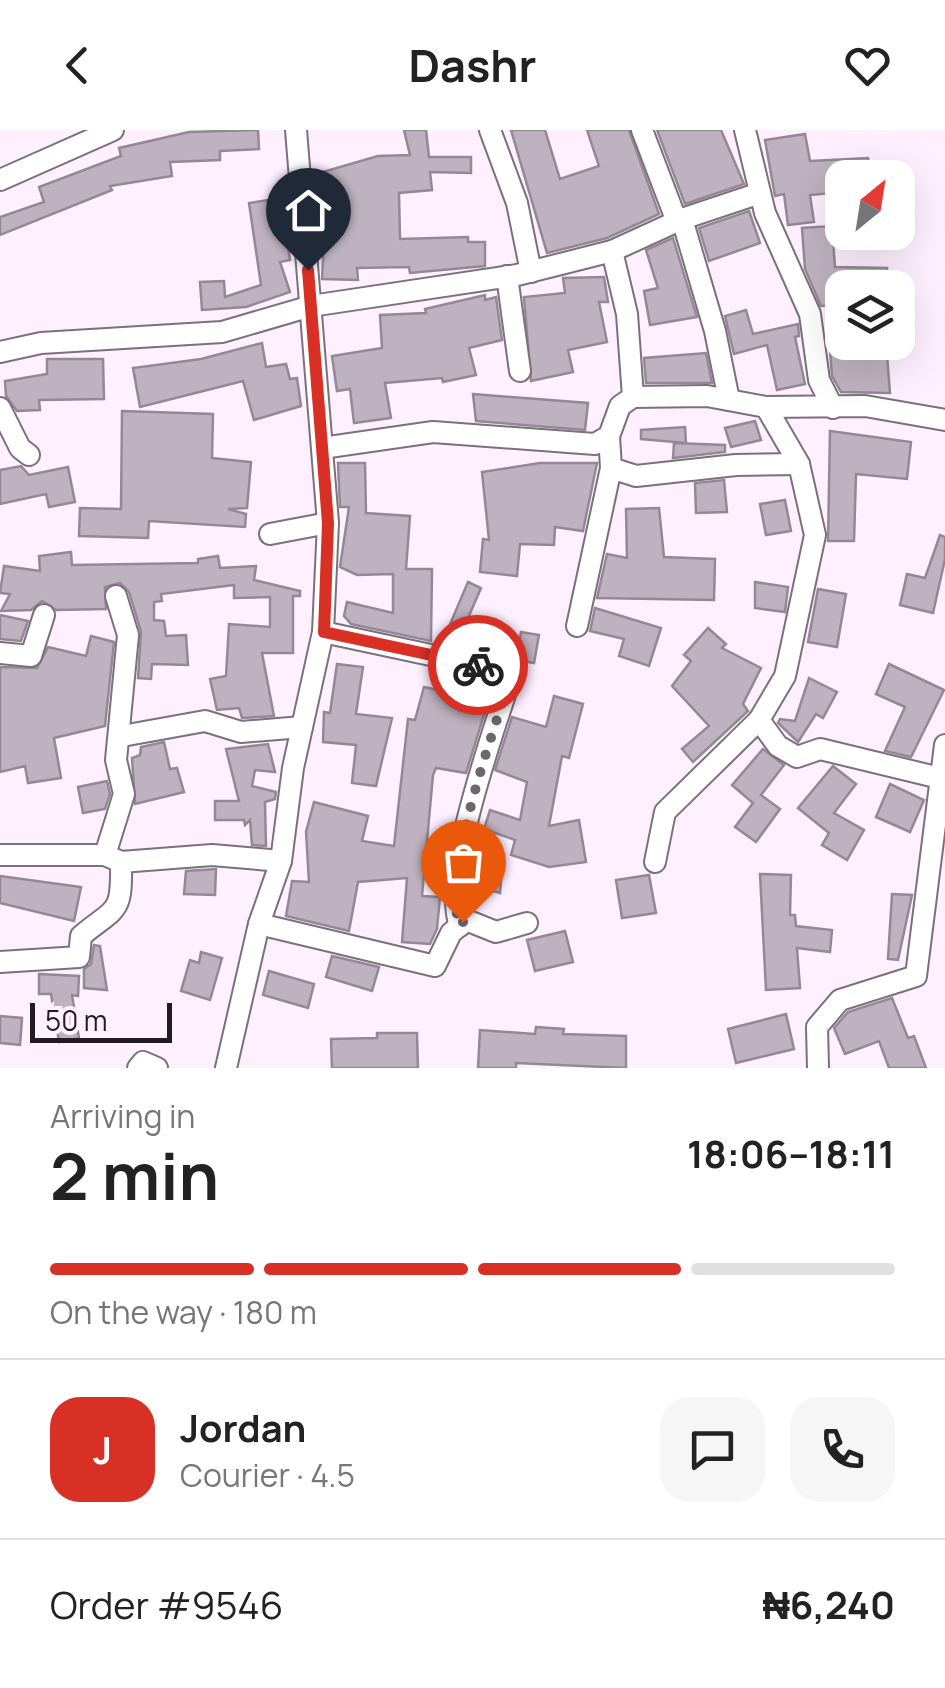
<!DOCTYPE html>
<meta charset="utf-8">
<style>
body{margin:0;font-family:Manrope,sans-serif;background:#f6f6f6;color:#222;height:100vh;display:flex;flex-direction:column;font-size:38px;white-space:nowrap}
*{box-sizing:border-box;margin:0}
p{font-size:32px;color:#767676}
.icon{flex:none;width:55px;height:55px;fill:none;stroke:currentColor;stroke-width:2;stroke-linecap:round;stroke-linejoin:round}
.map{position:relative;height:938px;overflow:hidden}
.sheet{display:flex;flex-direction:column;background:#fff;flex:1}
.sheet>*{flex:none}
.needle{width:65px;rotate:30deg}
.fabs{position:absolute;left:825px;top:30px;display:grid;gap:20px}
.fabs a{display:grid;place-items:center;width:90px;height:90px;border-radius:20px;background:#fff;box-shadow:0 10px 40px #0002;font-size:50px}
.scale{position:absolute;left:30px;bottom:25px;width:142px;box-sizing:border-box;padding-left:10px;border:5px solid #211c21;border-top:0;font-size:28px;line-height:35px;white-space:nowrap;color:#211c21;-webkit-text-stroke:8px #fef0ff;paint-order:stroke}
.pin{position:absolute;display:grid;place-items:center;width:85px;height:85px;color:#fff;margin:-102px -42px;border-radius:50% 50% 50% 0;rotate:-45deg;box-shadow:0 0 10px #0007}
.pin .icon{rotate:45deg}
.courier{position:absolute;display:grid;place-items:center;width:100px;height:100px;margin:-50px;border:8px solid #d93025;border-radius:50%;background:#fff;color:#222;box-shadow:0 2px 12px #0007}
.summary em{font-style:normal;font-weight:700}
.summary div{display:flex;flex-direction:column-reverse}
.summary{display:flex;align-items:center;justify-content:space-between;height:170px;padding:0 50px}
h1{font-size:65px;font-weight:700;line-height:75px}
.bar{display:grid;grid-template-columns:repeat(4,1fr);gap:15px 10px;align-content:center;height:120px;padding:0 50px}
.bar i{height:12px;border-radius:8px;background:#e0e0e0}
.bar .active{background:#d93025}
.bar p{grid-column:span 4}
.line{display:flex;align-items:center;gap:25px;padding:0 50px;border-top:2px solid #e0e0e0}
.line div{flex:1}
.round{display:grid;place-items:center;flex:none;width:105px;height:105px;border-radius:30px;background:#f6f6f6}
header{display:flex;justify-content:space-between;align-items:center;height:130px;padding:0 50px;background:#fff;font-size:45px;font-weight:700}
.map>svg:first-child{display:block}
</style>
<header><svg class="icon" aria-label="back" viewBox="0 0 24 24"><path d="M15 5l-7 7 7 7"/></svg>Dashr<svg class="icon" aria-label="heart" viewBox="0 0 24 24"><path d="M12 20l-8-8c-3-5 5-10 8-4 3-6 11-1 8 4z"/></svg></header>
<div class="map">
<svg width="945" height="938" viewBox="0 0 945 938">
<rect width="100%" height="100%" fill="#fef0ff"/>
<g fill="#bfb2c0" stroke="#958896" stroke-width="2.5">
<polygon points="258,0 259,19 220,21 220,30 170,32 172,46 110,56 112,60 0,105 0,87 44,72 39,57 121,26 119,18 189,2"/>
<polygon points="404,0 426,0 429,27 471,27 471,43 430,42 432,60 399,63 400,109 468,107 468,112 485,112 485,136 410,143 409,137 357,138 358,150 322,149 324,109 320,109 320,80 330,81 319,43 378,26 410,25"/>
<polygon points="511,0 545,0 560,49 599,36 587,0 629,0 659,84 607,108 547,123"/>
<polygon points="657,0 721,0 744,54 685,74"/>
<polygon points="805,4 810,31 868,28 870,48 842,48 842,62 810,65 814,92 788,95 784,64 775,66 765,10"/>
<polygon points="281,68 290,130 280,132 290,162 246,177 202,180 200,152 224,151 225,167 261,155 249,73"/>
<polygon points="749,81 760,113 709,131 699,98"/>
<polygon points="832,96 835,137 887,138 887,158 841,158 841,175 821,176 805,139 802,98"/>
<polygon points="673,108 697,187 650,195 644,161 658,158 646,120"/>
<polygon points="604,147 608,172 599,172 607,212 568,220 573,242 531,251 524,167 565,163 563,148"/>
<polygon points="485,165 485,170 496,167 502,210 469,218 476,245 443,252 442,248 385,253 391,288 354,293 350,259 337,261 332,226 382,218 380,185 426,183 425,179"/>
<polygon points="746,180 753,204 798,194 799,206 795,207 805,254 777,260 767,215 734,224 725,186"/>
<polygon points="828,195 842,195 842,212 886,212 890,263 841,262 832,246"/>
<polygon points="262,213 266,237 286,234 290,249 297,248 301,276 254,290 243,251 140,277 133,238 201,229"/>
<polygon points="706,223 712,253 646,253 644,228"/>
<polygon points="47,229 103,229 104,269 39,270 40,280 17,281 6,266 5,251 47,244"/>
<polygon points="473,264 588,273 585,300 476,291"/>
<polygon points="122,281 213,284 212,328 251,332 247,378 228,379 246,384 245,397 149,391 148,408 79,406 80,378 121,379"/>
<polygon points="755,291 761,310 731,317 725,298"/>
<polygon points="685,297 686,313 641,309 641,300"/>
<polygon points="830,301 911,312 907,349 856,344 854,411 828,411"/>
<polygon points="674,313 725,315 725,322 673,328"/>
<polygon points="338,333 365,333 366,383 410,386 406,439 432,439 431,511 351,494 344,486 347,472 393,483 393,444 357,445 340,437 349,377 340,377"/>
<polygon points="540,333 597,333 583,401 555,397 554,415 520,414 517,446 480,442 483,409 489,410 482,342"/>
<polygon points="21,336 29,345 68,337 75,372 49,377 46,364 0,374 0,340"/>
<polygon points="724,350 727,382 696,383 695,353"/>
<polygon points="785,370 791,401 766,405 760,374"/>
<polygon points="659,378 664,427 715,429 714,470 597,468 607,424 627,428 626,379"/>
<polygon points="940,405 945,407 945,429 933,483 900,475 907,444 925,448"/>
<polygon points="71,422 72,435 198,433 198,429 218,426 220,438 256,436 254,450 300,461 300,466 293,466 293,523 262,523 274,586 242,588 239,578 217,580 210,549 226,546 229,494 270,497 270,467 234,468 234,455 161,464 162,471 154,472 154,490 164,491 166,506 186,505 188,535 152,534 151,549 138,548 141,502 129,462 120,453 105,457 106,479 56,480 42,471 31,480 1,481 10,464 0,463 4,436 40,441 39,426"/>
<polygon points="468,452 481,458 465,495 478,498 475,520 442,513"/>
<polygon points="755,452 788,457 785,482 755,478"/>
<polygon points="818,459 846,464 837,517 808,512"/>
<polygon points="595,478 661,498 649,536 619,526 624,509 590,501"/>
<polygon points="0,485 28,491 21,511 0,509"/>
<polygon points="708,498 726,514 722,518 761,538 743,574 748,581 693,632 682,619 709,596 672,556 691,531 684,525"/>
<polygon points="521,502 539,505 534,533 516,530"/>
<polygon points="91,506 114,512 105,596 54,608 61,648 28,653 25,636 0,642 0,537 37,538 48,517 86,526"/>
<polygon points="337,534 363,537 356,584 392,588 376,656 352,653 356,615 323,612 324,582 330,583"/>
<polygon points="889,534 944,560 911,627 885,621 905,577 876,564"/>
<polygon points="809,548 837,562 823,588 816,584 798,612 778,593 780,589 795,591"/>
<polygon points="424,557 472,567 474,558 491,562 466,643 436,638 433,645 422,766 440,767 437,799 430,814 402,812 407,748 358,752 349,801 286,786 292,751 309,752 306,702 314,672 368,686 362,711 394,716 408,589 415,590"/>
<polygon points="554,566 583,574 569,628 562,626 549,696 579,690 586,732 549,737 511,725 515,710 484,699 490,680 520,690 527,652 495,640 512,587 546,597"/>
<polygon points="164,612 170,639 177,638 184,662 135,674 132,628 140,625 141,617"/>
<polygon points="268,614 275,642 255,640 252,656 276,662 275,669 265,672 266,716 252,715 250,690 245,695 244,690 215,690 215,671 239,671 226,619"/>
<polygon points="763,619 784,635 761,665 780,679 756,712 735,697 753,673 732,655"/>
<polygon points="833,636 856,654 834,683 864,700 847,730 822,715 829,703 798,678"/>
<polygon points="107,651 110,664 105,679 83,683 78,657"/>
<polygon points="890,654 924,670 910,702 876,687"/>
<polygon points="480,734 502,739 500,763 477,756"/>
<polygon points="216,739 215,765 184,764 186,741"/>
<polygon points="760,744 791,745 790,785 795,785 796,796 832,800 830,822 797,818 800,858 766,860"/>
<polygon points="649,745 656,783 622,788 616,750"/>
<polygon points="0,746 81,757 74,791 0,773"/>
<polygon points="892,764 912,765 898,830 888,829"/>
<polygon points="565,801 573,832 535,841 527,810"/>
<polygon points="94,815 100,816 107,860 84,858 84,839 91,834"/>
<polygon points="201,822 222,828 210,870 181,861 190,830 199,833"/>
<polygon points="332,826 379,837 372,861 326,847"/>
<polygon points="269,841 314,854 308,878 263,865"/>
<polygon points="39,844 79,846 78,866 72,865 79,908 59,912 51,864 39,864"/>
<polygon points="892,868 908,908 914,906 926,938 889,938 879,911 845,924 834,898 848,882"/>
<polygon points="786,884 794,919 736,933 728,899"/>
<polygon points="0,886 22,888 20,915 0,913"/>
<polygon points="536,897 564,899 563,904 626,906 626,938 516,933 516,938 478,938 480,900 535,904"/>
<polygon points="377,903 417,903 418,938 332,938 331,909 377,908"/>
</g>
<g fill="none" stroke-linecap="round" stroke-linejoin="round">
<g stroke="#7c707c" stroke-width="24">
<g id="minor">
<polyline points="490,0 517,73 531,142"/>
<polyline points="642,0 677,92"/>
<polyline points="745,0 765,83 810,184 819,250 833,278"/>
<polyline points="0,50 113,0"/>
<polyline points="682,89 715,201 729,270"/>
<polyline points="612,121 627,184 633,267"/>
<polyline points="507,146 520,241"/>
<polyline points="0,222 41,213 222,202 311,176 517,145 612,121 682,89 760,63"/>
<polyline points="0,278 20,318 29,325"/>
<polyline points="609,306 611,338 636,346 736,335 799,334"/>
<polyline points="322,318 433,302 595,314 609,306 620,276 633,267 707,266 766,277 865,276 945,290"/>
<polyline points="270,404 328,393"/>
<polyline points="577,496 611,338"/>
<path d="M 323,502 L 482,536 L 503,541 L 510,549 C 493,604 441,745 460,796"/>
<polyline points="0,523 31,526 44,485"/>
<polyline points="759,590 778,616 797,627 820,619 940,648"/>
<polyline points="122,606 205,591 241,602 302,597"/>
<polyline points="0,725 105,725 121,732 212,725 281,731"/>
<polyline points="105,725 124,664 116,630 128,505 116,466"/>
<polyline points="655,732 665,682 759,590 785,546 815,405 799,334 766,277"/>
<polyline points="259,794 435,836 451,803 466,790 496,802 527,793"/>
<path d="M 0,832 L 79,827 L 81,806 C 117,776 122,785 121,732"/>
<polyline points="138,938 143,932 157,938"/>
<polyline points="226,938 259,794 281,731 293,638 323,502 328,393 296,0"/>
<polyline points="818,938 817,897 840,870 916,846 945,615"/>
</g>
</g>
<use href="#minor" stroke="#fff" stroke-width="20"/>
</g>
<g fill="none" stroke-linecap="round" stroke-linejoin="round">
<path stroke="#6e666f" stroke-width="10" stroke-dasharray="0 18" d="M 463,792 L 460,796 C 441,744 493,604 510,549 L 503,541 L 478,535"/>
<polyline stroke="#d93025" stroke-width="12" points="308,140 328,393 324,502 478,535"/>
</g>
</svg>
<div class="fabs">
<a><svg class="needle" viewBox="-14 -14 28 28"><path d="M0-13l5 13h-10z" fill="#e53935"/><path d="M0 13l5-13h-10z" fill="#767676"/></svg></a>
<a><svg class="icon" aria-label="layers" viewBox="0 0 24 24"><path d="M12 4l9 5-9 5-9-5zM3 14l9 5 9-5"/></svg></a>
</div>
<div class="scale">50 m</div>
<div class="pin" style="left:463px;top:792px;background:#ea580c"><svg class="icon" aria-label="bag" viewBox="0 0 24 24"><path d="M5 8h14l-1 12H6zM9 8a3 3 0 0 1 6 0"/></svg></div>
<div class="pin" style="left:308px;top:140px;background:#1f2937"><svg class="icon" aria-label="home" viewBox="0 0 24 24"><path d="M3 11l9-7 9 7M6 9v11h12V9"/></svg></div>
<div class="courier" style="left:478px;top:535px"><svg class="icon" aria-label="bike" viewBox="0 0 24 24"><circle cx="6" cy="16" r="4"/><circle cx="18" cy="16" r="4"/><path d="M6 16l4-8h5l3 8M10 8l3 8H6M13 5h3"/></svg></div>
</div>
<section class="sheet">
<div class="summary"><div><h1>2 min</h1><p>Arriving in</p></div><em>18:06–18:11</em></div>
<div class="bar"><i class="active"></i><i class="active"></i><i class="active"></i><i></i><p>On the way · 180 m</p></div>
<div class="line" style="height:180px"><b class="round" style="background:#d93025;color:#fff">J</b><div><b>Jordan</b><p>Courier · 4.5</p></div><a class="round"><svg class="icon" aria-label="chat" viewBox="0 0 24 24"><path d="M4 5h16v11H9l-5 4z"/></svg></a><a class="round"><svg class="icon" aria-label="phone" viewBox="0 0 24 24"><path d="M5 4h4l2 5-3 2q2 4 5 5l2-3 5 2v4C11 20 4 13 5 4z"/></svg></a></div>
<div class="line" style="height:130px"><div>Order #9546</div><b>₦6,240</b></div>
</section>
